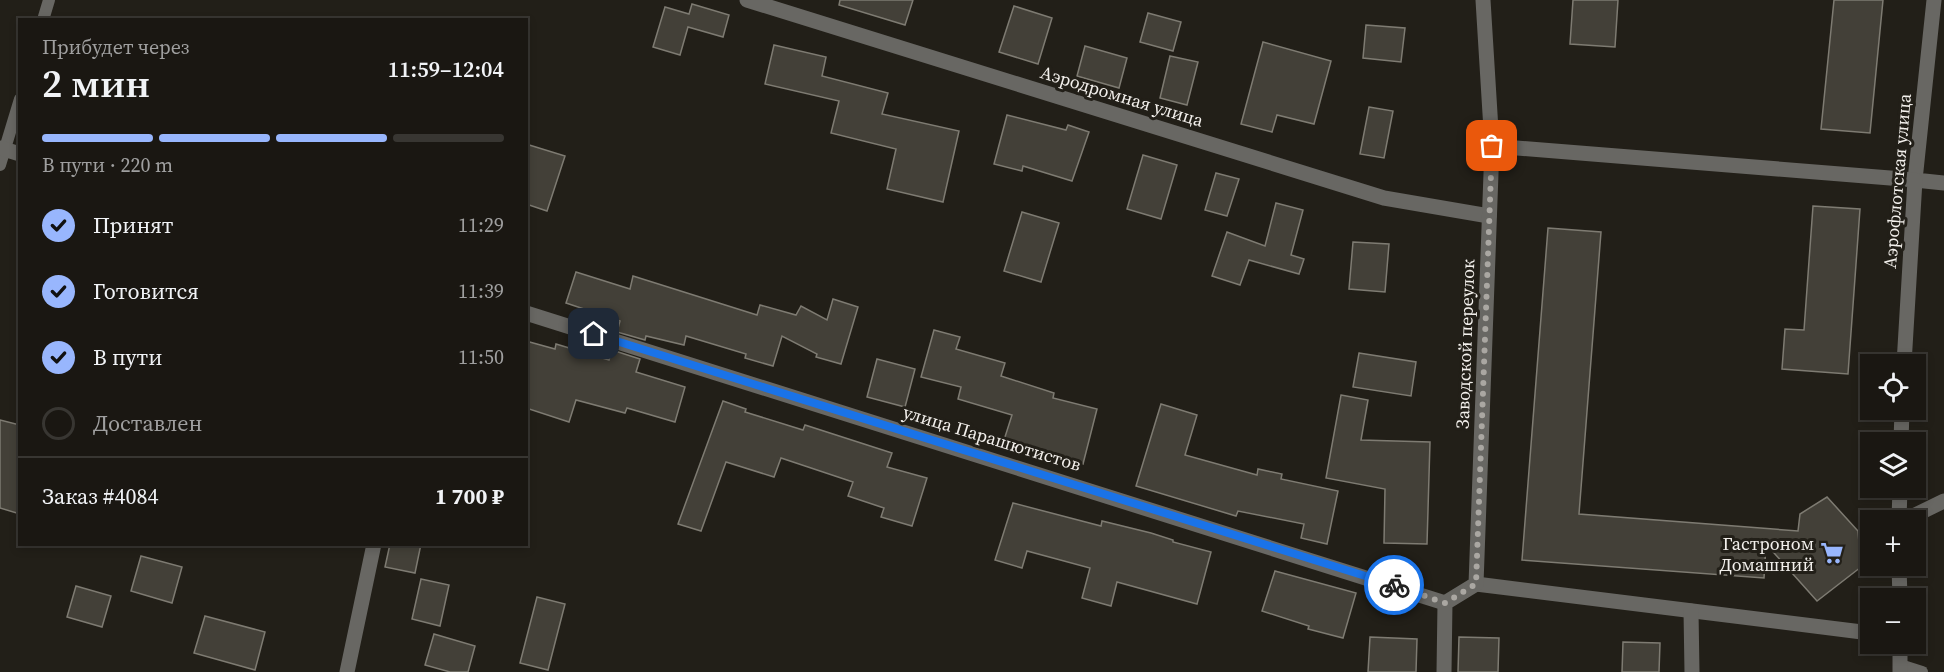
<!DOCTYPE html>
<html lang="ru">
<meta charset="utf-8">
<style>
body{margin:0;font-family:"Source Serif 4",serif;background:#272420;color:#f1f3f6;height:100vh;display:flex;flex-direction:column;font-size:22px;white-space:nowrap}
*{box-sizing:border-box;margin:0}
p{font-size:20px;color:#9f9f9f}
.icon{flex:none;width:33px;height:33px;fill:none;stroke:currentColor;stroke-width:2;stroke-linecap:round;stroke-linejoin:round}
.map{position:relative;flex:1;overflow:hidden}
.details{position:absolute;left:18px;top:18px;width:510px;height:528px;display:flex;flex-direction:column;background:#1a1712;border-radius:0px;box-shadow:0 3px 9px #0003,0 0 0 2px #383632}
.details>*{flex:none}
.buttons{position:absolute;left:1860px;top:354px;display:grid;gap:12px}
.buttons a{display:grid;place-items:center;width:66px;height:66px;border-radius:0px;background:#1a1712;box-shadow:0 3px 9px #0003,0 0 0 2px #383632;font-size:30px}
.pin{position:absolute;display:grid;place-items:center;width:51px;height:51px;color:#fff;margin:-26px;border-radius:12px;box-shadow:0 3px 9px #0006}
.courier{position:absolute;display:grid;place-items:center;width:60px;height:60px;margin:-30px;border:4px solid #1a73e8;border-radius:50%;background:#fff;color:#222;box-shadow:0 2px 8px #0007}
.summary em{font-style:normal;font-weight:600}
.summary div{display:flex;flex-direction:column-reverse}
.summary{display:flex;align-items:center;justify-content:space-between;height:102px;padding:0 24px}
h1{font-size:39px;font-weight:600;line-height:45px}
.bar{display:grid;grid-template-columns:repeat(4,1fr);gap:9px 6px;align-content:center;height:72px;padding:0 24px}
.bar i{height:8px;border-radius:4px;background:#383632}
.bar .selected{background:#98b6fd}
.bar p{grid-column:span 4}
.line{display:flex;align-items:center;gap:15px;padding:0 24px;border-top:2px solid #383632}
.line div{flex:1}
ol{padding:0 24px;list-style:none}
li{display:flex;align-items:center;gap:18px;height:66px}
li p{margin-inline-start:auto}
li .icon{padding:6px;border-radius:50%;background:#98b6fd;color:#111;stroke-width:4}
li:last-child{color:#9f9f9f}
li i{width:33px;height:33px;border:3px solid #383632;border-radius:50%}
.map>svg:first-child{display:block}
</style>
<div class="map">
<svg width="1944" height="672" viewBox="0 0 1944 672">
<rect width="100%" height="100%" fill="#221f18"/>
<g fill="#434038" stroke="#7e7b72" stroke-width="1.5">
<polygon points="840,0 913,0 905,25 839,5"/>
<polygon points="1573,0 1618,0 1615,47 1570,44"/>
<polygon points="1834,0 1883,0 1870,133 1821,129"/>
<polygon points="692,4 729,15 723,37 688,27 680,55 653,47 665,7 689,14"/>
<polygon points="1014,6 1052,18 1038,64 999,52"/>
<polygon points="1148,13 1181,22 1173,51 1140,42"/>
<polygon points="1366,25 1405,28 1401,62 1363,58"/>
<polygon points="1263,42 1331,61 1314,124 1277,115 1272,132 1241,124"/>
<polygon points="774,45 826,57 822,76 888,93 882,114 959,131 943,202 887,189 896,149 831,133 839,101 765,84"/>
<polygon points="1085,46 1127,58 1119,88 1077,76"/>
<polygon points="1170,56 1198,62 1187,105 1160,98"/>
<polygon points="1369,107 1393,111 1384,158 1360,154"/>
<polygon points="1007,115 1066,130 1068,125 1089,132 1072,181 1023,166 1022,171 994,164"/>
<polygon points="526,144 565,156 547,211 526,204"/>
<polygon points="1143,155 1177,165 1161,219 1127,209"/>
<polygon points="1216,173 1239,179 1227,216 1205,210"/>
<polygon points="1276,203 1303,210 1291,255 1304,259 1299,274 1249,260 1240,285 1212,276 1227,232 1265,246"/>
<polygon points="1813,206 1860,209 1848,374 1782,369 1785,329 1804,330"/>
<polygon points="1022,212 1059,223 1041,282 1004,271"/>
<polygon points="1548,228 1601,232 1579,514 1798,531 1800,514 1827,497 1858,531 1861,567 1817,601 1766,544 1764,578 1522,560"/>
<polygon points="1353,242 1389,244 1385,292 1349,289"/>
<polygon points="576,272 630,289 633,276 757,315 760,305 796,315 801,306 827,320 833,299 858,307 841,364 816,357 817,354 782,336 773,366 745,358 746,354 686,336 684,345 646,336 645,340 617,332 620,321 566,303"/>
<polygon points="934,330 960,337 956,349 1005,363 1001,376 1054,393 1053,398 1097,409 1083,464 1004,440 1012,415 958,399 961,387 921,377"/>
<polygon points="526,341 555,349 556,344 609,360 612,350 640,359 636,372 685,387 675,422 627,408 625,413 576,400 569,422 526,408"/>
<polygon points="1359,353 1416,362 1411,396 1353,387"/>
<polygon points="877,359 915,369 905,407 867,397"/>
<polygon points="1341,395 1368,400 1361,440 1430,442 1427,544 1384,543 1385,489 1326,478"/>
<polygon points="723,401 746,409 745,412 803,430 805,425 892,453 887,467 927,478 912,526 881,517 884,508 848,496 853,482 781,458 774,477 726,462 701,531 678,524"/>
<polygon points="1161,404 1197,415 1185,455 1257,475 1258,469 1282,474 1281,479 1338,491 1327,544 1301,538 1304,524 1238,511 1236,516 1136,486"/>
<polygon points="0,420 20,425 20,514 0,508"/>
<polygon points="1013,503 1101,526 1102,521 1151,533 1173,540 1173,542 1211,552 1197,604 1117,582 1111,606 1082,598 1090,568 1027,551 1022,568 995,560"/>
<polygon points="390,544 421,544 415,573 385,567"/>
<polygon points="141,556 182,567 172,603 131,591"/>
<polygon points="1275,571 1356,593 1343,638 1308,629 1309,626 1262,611"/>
<polygon points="421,579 449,585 440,626 412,619"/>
<polygon points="76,586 111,596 102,627 67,617"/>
<polygon points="537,597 565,604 548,670 520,663"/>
<polygon points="205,616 265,632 255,670 194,653"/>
<polygon points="434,634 475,646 468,672 450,672 425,665"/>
<polygon points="1370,637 1417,639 1416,672 1368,672"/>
<polygon points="1459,637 1499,638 1498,672 1458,672"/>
<polygon points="1623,642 1660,643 1659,672 1622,672"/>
</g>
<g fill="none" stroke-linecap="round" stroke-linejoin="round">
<g stroke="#686763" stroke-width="12">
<polyline points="43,20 49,0"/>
<polyline points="0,165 20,99"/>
<polyline points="1900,665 1922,672"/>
</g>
<g stroke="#686763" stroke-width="15">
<polyline points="747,0 1384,198 1489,216"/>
<polyline points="1934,0 1915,180 1944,183"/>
<polyline points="0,148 20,154"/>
<polyline points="526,313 1445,603"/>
<polyline points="1905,520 1944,501"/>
<polyline points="1476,584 1870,633"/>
<polyline points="1691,611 1692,672"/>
<polyline points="347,672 374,544"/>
<polyline points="1444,672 1445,603 1476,584 1492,146"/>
</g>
<g stroke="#686763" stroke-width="15">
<polyline points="1483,0 1492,146 1915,180 1904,364"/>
<polyline points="1901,442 1902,410"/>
<polyline points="1899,520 1900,488"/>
<polyline points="1899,566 1900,598"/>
<polyline points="1900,644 1900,672"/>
</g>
</g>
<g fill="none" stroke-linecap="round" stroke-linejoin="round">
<polyline stroke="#aaa7a2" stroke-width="6" stroke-dasharray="0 10.8" points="1394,585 1445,603 1476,584 1492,146"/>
<polyline stroke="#1a73e8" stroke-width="8" points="594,334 1394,585"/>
</g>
<defs>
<g id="supermarket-bare" transform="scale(1.8)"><path d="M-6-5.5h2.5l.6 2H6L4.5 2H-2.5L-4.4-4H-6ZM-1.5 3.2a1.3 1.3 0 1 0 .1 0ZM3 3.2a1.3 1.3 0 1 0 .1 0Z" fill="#98b6fd" stroke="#221f18" stroke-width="2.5" paint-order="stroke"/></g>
</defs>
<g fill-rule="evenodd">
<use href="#supermarket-bare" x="1832" y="553"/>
</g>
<g text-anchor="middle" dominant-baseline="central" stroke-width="6" stroke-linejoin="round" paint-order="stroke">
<g font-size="18" fill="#f3f0ec" stroke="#221f18">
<text transform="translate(1122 96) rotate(17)">Аэродромная улица</text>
<text transform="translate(1897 181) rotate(-85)">Аэрофлотская улица</text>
<text transform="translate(1465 344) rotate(-88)">Заводской переулок</text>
<text transform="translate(992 438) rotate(17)">улица Парашютистов</text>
</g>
<g font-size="18" fill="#f3f0ec" stroke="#221f18" text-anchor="end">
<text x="1814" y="543">Гастроном<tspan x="1814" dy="21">Домашний</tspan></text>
</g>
</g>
</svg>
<div class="buttons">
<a><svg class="icon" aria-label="locate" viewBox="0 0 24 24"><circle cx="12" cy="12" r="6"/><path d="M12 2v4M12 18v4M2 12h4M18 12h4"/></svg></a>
<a><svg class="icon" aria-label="layers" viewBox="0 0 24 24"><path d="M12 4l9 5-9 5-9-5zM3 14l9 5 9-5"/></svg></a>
<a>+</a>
<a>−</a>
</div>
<div class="pin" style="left:1492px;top:146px;background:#ea580c"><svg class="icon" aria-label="bag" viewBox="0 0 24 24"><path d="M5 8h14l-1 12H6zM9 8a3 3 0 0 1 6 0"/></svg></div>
<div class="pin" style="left:594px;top:334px;background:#1f2937"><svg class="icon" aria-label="home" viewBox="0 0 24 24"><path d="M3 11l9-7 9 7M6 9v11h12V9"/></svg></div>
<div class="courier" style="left:1394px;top:585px"><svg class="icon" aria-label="bike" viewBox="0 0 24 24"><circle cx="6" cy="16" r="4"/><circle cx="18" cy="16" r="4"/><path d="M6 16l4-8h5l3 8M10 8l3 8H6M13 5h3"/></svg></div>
<section class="details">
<div class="summary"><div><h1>2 мин</h1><p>Прибудет через</p></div><em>11:59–12:04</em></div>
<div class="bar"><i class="selected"></i><i class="selected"></i><i class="selected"></i><i></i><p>В пути · 220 m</p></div>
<ol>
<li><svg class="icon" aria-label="check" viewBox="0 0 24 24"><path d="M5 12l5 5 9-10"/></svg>Принят<p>11:29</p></li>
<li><svg class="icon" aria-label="check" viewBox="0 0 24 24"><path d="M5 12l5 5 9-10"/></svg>Готовится<p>11:39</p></li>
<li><svg class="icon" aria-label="check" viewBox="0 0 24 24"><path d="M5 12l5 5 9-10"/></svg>В пути<p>11:50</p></li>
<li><i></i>Доставлен</li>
</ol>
<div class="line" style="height:78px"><div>Заказ #4084</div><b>1 700 ₽</b></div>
</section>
</div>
